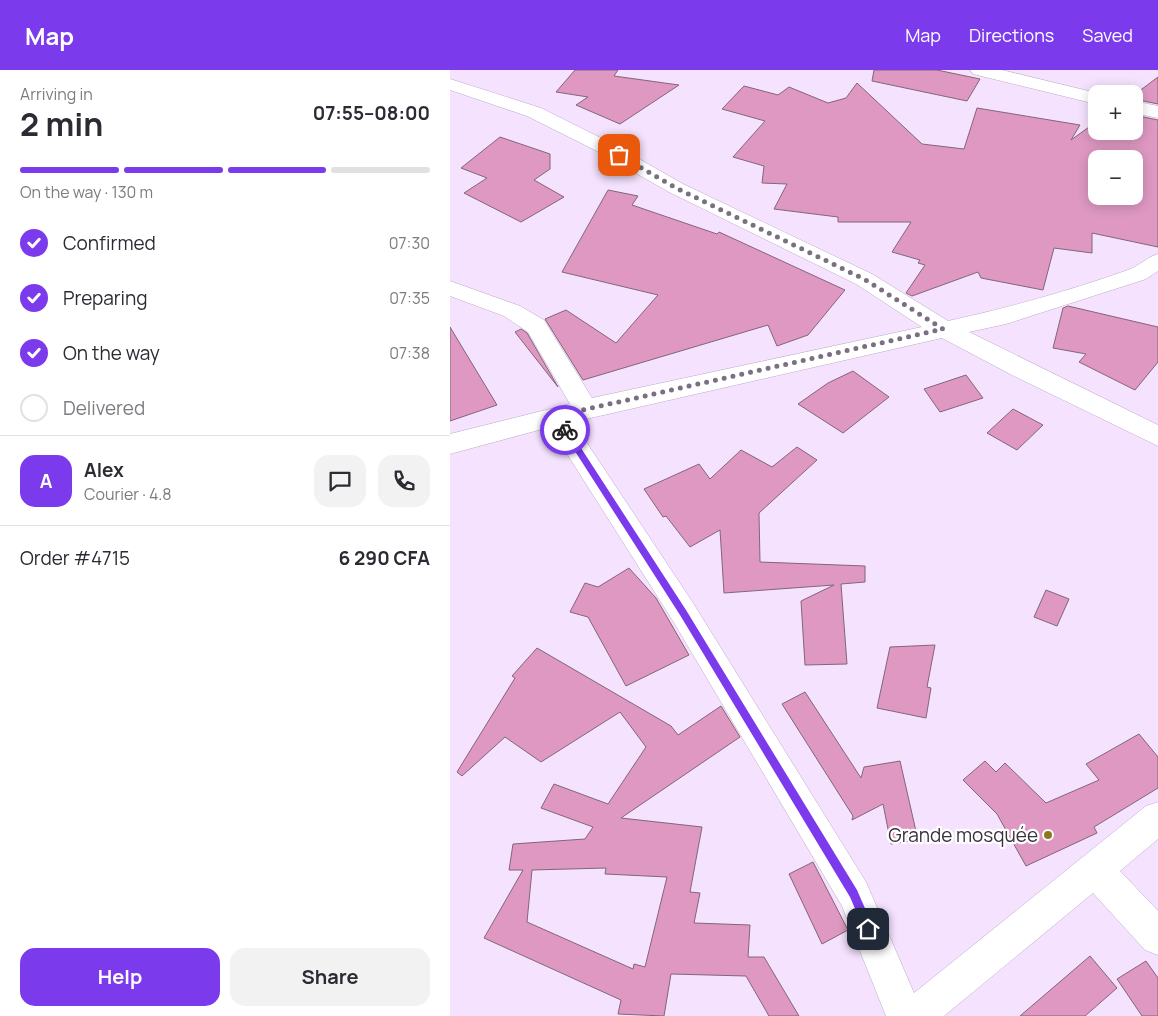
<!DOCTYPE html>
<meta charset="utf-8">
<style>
body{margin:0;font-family:Manrope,sans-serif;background:#f2f2f3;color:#2b2b33;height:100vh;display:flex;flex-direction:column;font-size:19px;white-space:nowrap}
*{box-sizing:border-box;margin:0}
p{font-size:16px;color:#7c7c81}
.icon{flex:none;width:28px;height:28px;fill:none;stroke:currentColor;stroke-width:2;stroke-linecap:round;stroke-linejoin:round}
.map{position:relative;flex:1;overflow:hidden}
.sheet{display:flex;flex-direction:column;background:#fff;width:450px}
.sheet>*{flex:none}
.controls{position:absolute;left:638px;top:15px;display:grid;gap:10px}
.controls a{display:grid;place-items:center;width:55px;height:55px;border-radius:10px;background:#fff;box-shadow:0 2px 12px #0003;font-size:25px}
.pin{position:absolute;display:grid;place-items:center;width:42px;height:42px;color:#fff;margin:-21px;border-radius:10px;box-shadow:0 2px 8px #0006}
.courier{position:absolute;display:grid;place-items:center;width:50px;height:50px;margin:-25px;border:4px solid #7c3aed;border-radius:50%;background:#fff;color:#222;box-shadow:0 1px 6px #0007}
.head em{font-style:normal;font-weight:700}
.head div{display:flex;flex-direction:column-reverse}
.head{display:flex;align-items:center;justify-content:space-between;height:85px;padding:0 20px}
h1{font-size:32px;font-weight:700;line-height:38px}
.bar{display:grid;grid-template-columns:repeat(4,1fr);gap:8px 5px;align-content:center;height:60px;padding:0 20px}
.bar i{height:6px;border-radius:4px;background:#e1e1e2}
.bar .on{background:#7c3aed}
.bar p{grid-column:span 4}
.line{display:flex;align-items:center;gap:12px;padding:0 20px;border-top:1px solid #e1e1e2}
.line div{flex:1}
.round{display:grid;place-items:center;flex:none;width:52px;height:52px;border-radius:15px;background:#f2f2f3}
ol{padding:0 20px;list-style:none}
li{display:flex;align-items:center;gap:15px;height:55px}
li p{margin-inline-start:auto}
li .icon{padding:5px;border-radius:50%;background:#7c3aed;color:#fff;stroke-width:4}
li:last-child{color:#7c7c81}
li i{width:28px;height:28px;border:2px solid #e1e1e2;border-radius:50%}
.button{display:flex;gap:10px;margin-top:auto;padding:10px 20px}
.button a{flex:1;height:58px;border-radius:15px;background:#7c3aed;color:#fff;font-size:20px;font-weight:700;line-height:58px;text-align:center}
.button a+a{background:#f2f2f3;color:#2b2b33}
header{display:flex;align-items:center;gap:30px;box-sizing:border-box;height:70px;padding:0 25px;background:#7c3aed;color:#fff}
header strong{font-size:24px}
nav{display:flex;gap:28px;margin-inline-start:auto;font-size:18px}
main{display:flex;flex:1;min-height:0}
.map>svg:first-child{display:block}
</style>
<header>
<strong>Map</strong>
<nav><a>Map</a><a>Directions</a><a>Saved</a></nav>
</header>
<main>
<section class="sheet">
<div class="head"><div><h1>2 min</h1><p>Arriving in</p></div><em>07:55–08:00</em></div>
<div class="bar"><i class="on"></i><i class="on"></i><i class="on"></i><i></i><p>On the way · 130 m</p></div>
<ol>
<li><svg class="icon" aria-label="check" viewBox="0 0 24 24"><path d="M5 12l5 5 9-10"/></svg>Confirmed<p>07:30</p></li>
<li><svg class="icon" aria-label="check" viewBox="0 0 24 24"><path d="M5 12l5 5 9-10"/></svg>Preparing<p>07:35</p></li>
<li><svg class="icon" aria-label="check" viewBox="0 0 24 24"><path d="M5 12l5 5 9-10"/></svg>On the way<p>07:38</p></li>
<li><i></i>Delivered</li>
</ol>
<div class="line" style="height:90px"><b class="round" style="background:#7c3aed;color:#fff">A</b><div><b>Alex</b><p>Courier · 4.8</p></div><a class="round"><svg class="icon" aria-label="chat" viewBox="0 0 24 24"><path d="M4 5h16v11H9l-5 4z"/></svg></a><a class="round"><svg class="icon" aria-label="phone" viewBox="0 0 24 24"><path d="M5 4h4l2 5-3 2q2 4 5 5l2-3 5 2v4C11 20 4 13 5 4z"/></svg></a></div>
<div class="line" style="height:65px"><div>Order #4715</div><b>6 290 CFA</b></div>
<div class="button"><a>Help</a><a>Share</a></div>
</section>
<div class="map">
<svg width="708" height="946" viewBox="0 0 708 946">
<rect width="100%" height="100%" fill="#f5e2fe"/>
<g fill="#de98c2" stroke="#826676" fill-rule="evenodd">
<polygon points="125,0 168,0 164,6 229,15 170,54 126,35 138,27 106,22"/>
<polygon points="424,0 487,0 530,9 517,31 422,11"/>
<polygon points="708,7 708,34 684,29 684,25"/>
<path d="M 407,13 L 472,74 L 514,79 L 527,38 L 630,55 L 621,70 L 646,52 L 646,61 L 684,61 L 684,45 L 708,50 L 708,177 L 642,163 L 642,183 L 604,178 L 593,220 L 531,208 L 528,202 L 462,226 L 456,223 L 475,195 L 468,193 L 470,190 L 442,182 L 461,152 L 388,152 L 388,147 L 324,139 L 337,114 L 312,113 L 314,96 L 283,87 L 315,51 L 272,39 L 294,16 L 328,25 L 339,17 L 378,33 L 396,28 ZM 646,89 L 684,89 L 684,126 L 646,126 Z"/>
<polygon points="50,67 100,84 100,99 84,110 114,127 71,152 14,123 37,108 11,98"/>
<polygon points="158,120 188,126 182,135 267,164 269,162 395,220 358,265 327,276 318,255 133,310 95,249 116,240 166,273 208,225 112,202"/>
<polygon points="618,236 708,257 708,292 685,320 629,292 636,284 603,278 613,238"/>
<polygon points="0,257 47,335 0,351"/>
<polygon points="71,259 77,263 108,317 65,262"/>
<polygon points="403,301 439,327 393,363 348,334 378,313"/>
<polygon points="516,305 533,328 490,342 474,319"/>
<polygon points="563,339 593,355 567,380 537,363"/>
<polygon points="347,377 367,390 309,443 310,492 415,496 415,512 391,514 397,594 355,595 351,531 384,515 274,523 270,460 240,477 216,446 213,447 194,419 249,394 260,409 291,380 322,397"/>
<polygon points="179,498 206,528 239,585 176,616 138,547 120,542 135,513 148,517"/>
<polygon points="596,520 619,529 607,556 584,547"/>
<polygon points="485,575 477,617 481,618 476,648 427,638 440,577"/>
<path d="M 87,578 L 221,656 L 228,665 L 271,636 L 290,667 L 171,748 L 252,757 L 240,822 L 250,823 L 244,853 L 300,855 L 298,887 L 314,887 L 349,946 L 319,946 L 296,906 L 221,904 L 214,946 L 168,944 L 171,930 L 34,868 L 73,800 L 59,800 L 63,774 L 135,769 L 143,757 L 91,738 L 104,714 L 158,734 L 196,677 L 170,642 L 91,692 L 55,667 L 12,706 L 7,702 L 65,608 L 62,606 ZM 156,798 L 155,804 L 217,807 L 195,897 L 184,894 L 183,899 L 77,852 L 82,800 Z"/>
<polygon points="355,622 411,708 414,697 450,691 468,770 441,774 433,734 402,750 403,746 332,634"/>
<polygon points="689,664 708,687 708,718 644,757 647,763 576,796 547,744 513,710 535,691 546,702 555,693 596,733 649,710 636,694"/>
<polygon points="363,792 398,860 372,874 339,804"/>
<polygon points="640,886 667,918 635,946 570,946"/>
<polygon points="696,891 708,908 708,946 692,946 667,909"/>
</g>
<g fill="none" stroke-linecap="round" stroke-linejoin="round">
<g stroke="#bdabc6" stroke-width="1">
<g id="minor">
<polygon points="520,0 552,0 651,24 646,24 646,34 523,4"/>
<path d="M 0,9 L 91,38 L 161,73 L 233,114 L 422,204 L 498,251 C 558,238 619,221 678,200 C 689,196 697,187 708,184 L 708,201 L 696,209 L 556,254 L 519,262 L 708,355 L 708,376 L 562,305 L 492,268 L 123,352 L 243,533 L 416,812 L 464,923 L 696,736 L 708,732 L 708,769 L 670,801 L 708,841 L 708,885 L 695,880 L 643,823 L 494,946 L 436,946 L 392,836 L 223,551 L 100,357 L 0,384 L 0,364 L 120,334 L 78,262 L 54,246 L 0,226 L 0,211 L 70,236 L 94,250 L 142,328 L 472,257 L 406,214 L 219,122 L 147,81 L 77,46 L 0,20 Z"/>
<polygon points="684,31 708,36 708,48 684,43"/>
</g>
</g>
<use href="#minor" fill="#fff" fill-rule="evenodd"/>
</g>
<polygon fill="#7c3aed" points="112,358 118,358 236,540 407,820 424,859 422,862 415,862 400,827 230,545 112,361"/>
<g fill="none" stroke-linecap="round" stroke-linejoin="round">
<polyline stroke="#7b7081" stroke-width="5" stroke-dasharray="0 9" points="115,360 106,346 493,259 414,209 226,118 169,85"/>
</g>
<circle fill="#8a7a1f" stroke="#fff" stroke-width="2" cx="598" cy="765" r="5"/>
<g text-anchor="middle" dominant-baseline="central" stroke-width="4.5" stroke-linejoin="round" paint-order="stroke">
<g font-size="19" fill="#39323d" stroke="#fff" text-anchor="end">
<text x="588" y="765">Grande mosquée</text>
</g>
</g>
</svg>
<div class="controls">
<a>+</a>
<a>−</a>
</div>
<div class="pin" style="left:169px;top:85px;background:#ea580c"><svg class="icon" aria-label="bag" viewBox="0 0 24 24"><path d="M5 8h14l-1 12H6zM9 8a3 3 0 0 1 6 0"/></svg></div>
<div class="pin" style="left:418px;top:859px;background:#1f2937"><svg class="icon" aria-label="home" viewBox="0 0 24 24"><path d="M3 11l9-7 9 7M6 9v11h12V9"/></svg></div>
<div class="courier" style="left:115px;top:360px"><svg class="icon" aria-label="bike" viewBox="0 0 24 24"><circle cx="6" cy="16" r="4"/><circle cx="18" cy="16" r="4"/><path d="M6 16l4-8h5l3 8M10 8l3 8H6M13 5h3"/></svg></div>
</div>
</main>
